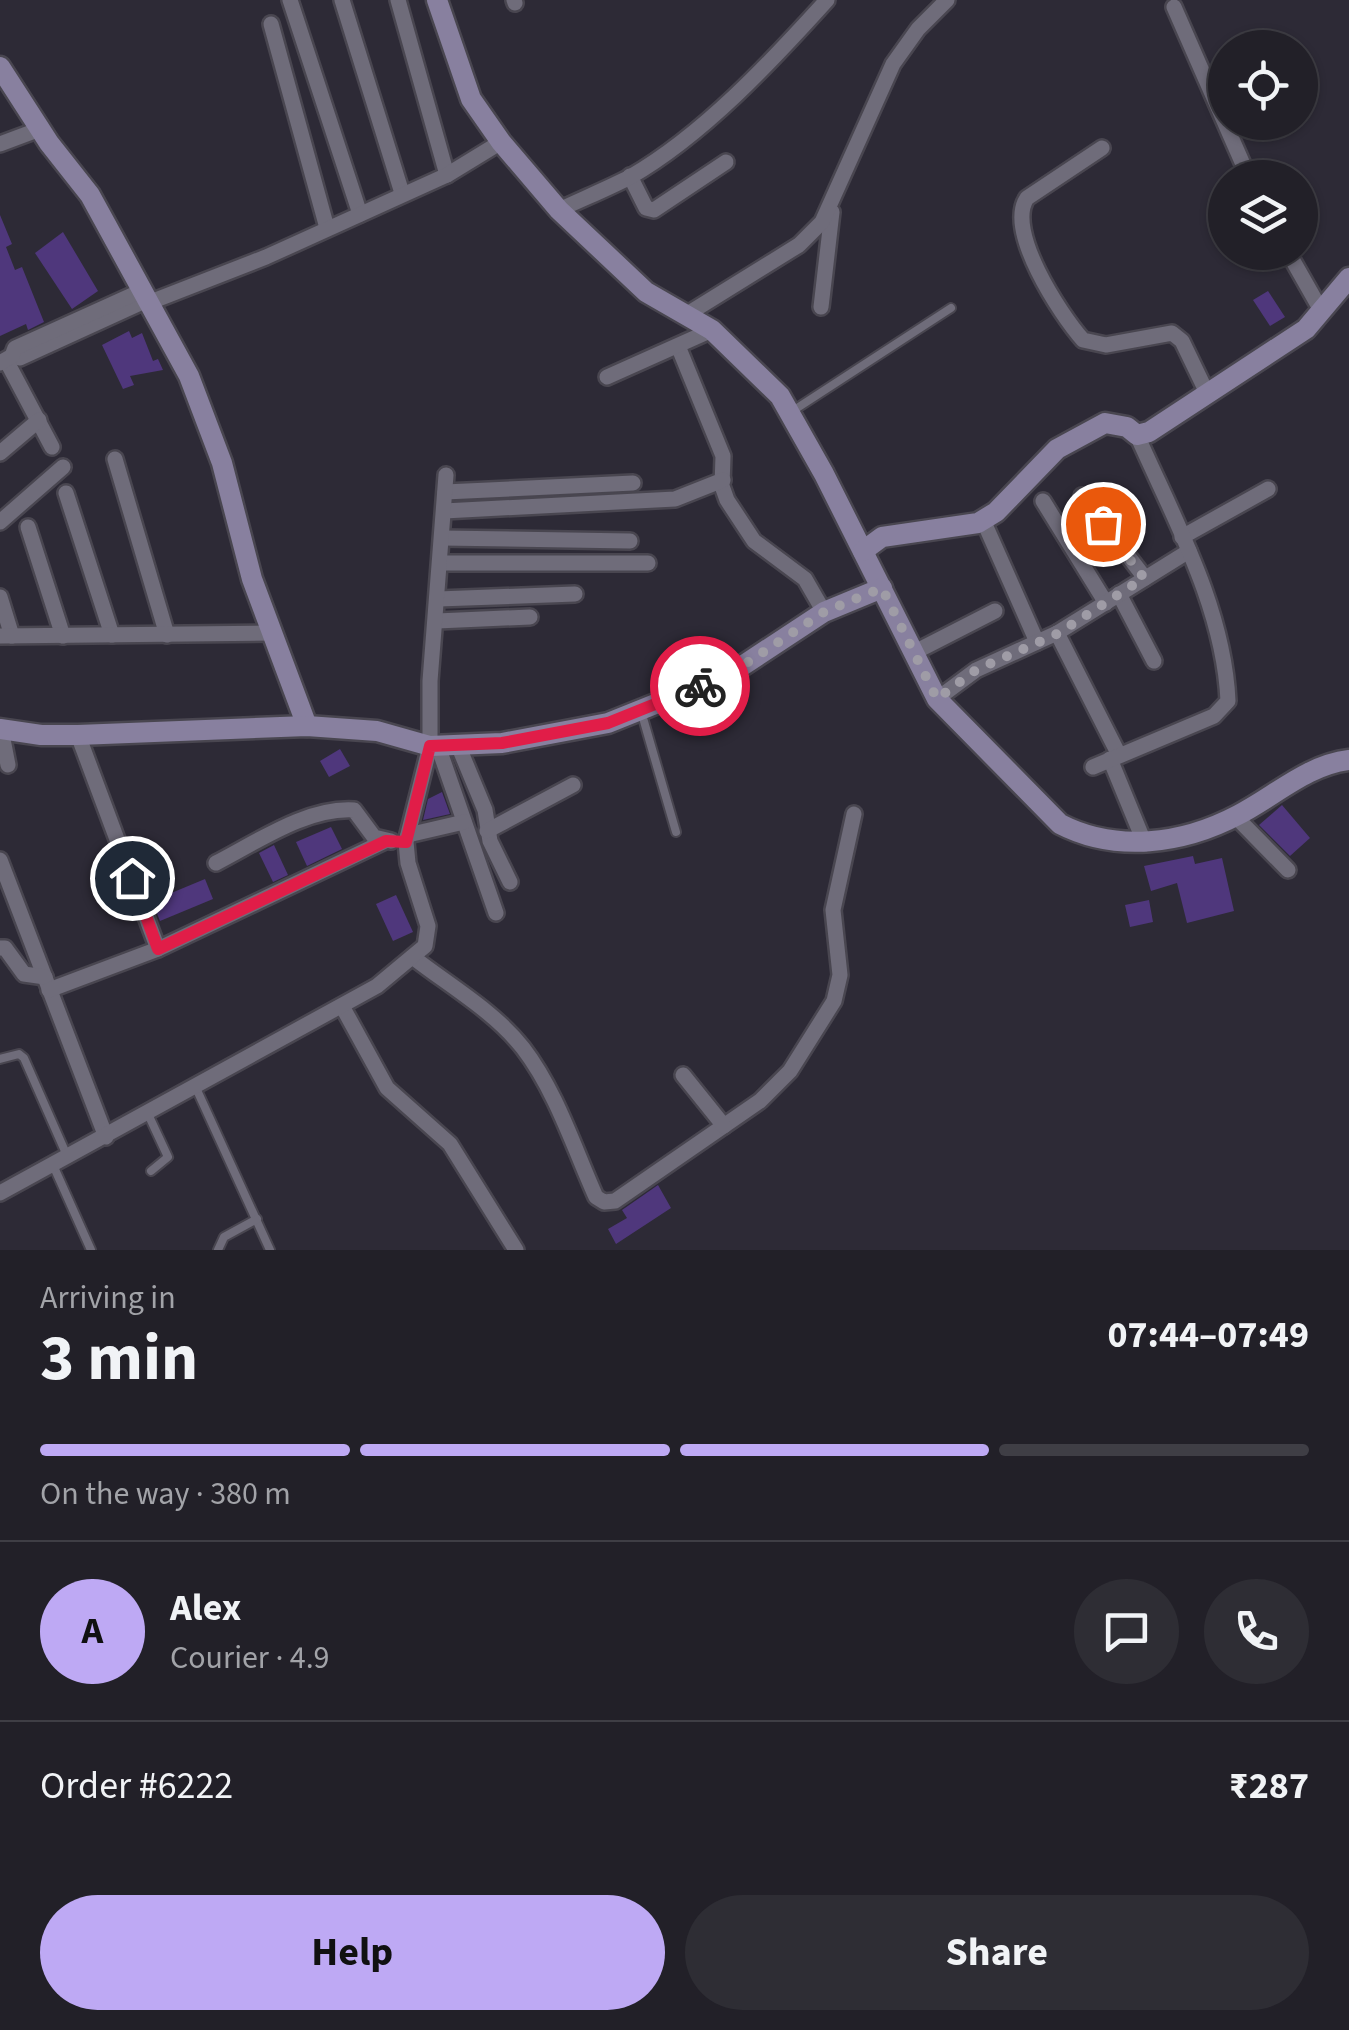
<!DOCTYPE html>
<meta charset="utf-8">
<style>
body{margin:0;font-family:"Source Sans 3",sans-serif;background:#2e2d34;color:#f1f3f6;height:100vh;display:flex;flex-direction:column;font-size:38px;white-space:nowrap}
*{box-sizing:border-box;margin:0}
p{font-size:32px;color:#a2a3a8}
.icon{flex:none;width:55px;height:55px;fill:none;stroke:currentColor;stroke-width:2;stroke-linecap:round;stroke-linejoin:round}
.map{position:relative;height:1250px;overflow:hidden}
.sheet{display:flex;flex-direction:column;background:#222028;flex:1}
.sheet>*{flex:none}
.fabs{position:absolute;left:1208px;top:30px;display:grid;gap:20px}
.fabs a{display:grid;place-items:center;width:110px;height:110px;border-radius:50%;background:#222028;box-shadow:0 2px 8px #0004,0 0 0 2px #3f3e45;font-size:50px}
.pin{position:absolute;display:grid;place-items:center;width:85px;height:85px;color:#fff;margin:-42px;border:5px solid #fff;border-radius:50%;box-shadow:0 2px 10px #0007}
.courier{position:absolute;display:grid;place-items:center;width:100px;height:100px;margin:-50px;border:8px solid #e11d48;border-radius:50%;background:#fff;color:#222;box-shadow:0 2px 12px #0007}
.overview em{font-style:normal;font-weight:700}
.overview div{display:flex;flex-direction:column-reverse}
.overview{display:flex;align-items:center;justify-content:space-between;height:170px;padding:0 40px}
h1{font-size:65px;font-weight:700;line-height:75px}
.bar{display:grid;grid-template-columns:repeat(4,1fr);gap:15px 10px;align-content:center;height:120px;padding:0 40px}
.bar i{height:12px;border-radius:8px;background:#3f3e45}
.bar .selected{background:#bea9f4}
.bar p{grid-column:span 4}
.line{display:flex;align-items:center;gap:25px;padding:0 40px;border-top:2px solid #3f3e45}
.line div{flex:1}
.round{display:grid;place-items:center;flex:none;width:105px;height:105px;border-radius:52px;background:#2e2d34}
.primary-button{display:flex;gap:20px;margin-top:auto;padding:20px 40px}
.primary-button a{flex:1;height:115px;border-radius:60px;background:#bea9f4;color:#111;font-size:40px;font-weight:700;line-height:115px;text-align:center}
.primary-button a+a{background:#2e2d34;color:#f1f3f6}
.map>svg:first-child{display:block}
</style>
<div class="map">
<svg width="1349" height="1250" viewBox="0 0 1349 1250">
<rect width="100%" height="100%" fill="#2d2a36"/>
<g fill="#4f377c">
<polygon points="0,215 12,244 6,247 15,270 22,267 44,322 28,330 26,324 0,336"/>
<polygon points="63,232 98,291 72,309 35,253"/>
<polygon points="1268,291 1285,317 1270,326 1253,300"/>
<polygon points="129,331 132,338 142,333 153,361 158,359 163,370 130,376 134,385 123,389 102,345"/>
<polygon points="340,749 350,766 329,777 320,761"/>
<polygon points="442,792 450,814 423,820 428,799"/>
<polygon points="1282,805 1310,838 1290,856 1259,825"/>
<polygon points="331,827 342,849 307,866 296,842"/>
<polygon points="274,845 288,875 273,882 259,853"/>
<polygon points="1193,856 1195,864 1222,858 1234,911 1187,923 1177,883 1151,891 1144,866"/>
<polygon points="205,879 213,899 160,921 152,901"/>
<polygon points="396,895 413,932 393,941 376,904"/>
<polygon points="1149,900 1153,922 1130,927 1125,905"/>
<polygon points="658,1185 671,1208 616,1244 608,1229 627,1218 622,1210"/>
</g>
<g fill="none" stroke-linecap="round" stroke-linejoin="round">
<g stroke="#494650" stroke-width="12">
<g id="lane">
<polyline points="791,412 951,308"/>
<polyline points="641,711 676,832"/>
<polyline points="0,1059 19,1054 24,1058 68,1158"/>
<polyline points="196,1088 270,1250"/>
<polyline points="148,1114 168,1157 151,1171"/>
<polyline points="53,1165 91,1250"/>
<polyline points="218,1250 224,1237 257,1219"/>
</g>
</g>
<g stroke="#494650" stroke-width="20">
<g id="street">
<polyline points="290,0 360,214"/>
<polyline points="342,0 402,193"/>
<polyline points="398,0 447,175"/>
<polyline points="514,0 515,3"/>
<polyline points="1174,7 1249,178"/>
<polyline points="271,24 327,228"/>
<polyline points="0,144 40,129"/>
<path d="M 1102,148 L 1027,198 C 1005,230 1060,314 1083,340 L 1106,345 L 1172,333 L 1182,341 L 1208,395"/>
<polyline points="630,176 646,208 654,210 726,162"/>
<path d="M 559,210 C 582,199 607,189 630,177 C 703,135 771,62 827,0"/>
<polyline points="1288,252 1322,312"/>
<polyline points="148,303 266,257 447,175 501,142"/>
<polyline points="821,307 832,212"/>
<polyline points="686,315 799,245 822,222 893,64 918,29 947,0"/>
<polyline points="678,346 723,456 722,486 727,500 754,541 805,579 824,612"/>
<polyline points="12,356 20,358 147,300"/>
<polyline points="6,360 52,447"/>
<polyline points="0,363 12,356 15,348 141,291"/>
<polyline points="607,377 712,330"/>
<polyline points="0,453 39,420"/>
<polyline points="115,459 167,635"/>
<polyline points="445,492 633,483"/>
<polyline points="66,493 112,635"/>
<polyline points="1082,496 1145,578"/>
<polyline points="1043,501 1106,603"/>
<polyline points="444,511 675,499 723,480"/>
<polyline points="983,520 1037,642"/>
<polyline points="0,522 63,467"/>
<polyline points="28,527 63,636"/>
<polyline points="1182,537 1268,489"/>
<polyline points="442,538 630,541"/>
<polyline points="441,563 648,563"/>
<polyline points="1119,594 1154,661"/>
<polyline points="0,597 12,636"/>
<polyline points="438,599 575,594"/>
<polyline points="437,621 530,617"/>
<polyline points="1057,633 1119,755"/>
<polyline points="0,636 271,633"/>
<polyline points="913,653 995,611"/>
<polyline points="937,699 976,670 1057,633 1189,551"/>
<polyline points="1,729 8,765"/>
<polyline points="78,735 158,949"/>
<polyline points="458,745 485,810 490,841 510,882"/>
<polyline points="438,746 496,913"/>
<polyline points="1110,759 1145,844"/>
<path d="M 1093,767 L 1214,716 L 1228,701 C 1224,608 1174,519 1137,435"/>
<polyline points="1236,817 1288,870"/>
<polyline points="487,831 573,785"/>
<polyline points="408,835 464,822"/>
<polyline points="0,860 106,1137"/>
<path d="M 216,863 C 257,842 307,807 354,810 L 374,837 L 391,841"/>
<polyline points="0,948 5,948 24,974 45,977"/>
<path d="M 414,958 C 450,986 495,1012 523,1048 C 556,1091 574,1148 596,1197 L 604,1202 L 615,1201 L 760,1101 L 790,1071 L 834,1001 L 840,975 L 833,910 L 854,814"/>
<polyline points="49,990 158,949 385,841"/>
<polyline points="342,1006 387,1088 450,1144 516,1250"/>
<polyline points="683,1075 724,1126"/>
<polyline points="0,1193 377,986 425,946 428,926 408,863 406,842 430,746 430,681 446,475"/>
</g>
</g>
<g stroke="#494650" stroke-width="25">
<g id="secondary">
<path d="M 437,0 L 471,99 L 501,142 L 559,210 L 646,292 L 712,330 L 780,396 L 824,474 L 937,699 L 1060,824 C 1116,853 1183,844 1238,815 C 1275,796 1307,765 1349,760"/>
<polyline points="0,67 49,143 90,195 189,376 222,463 252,579 307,726"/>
<polyline points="863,551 882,537 978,523 996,512 1057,449 1105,423 1127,427 1137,435 1149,432 1306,329 1349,278"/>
<polyline points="0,729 41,735 78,735 307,726 377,731 430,746 502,743 608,723 730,674 824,612 882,588"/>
</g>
</g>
<use href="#lane" stroke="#6f6c7a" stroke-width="8"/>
<use href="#street" stroke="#6f6c7a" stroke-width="15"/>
<use href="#secondary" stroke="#88809f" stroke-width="20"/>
</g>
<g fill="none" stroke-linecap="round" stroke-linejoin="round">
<polyline stroke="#9f9ca6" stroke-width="10" stroke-dasharray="0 18" points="700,686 730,674 824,612 882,588 937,699 976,670 1057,634 1144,578 1103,524"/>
<polyline stroke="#e11d48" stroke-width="12" points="132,878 158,949 386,841 406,842 430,746 502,743 608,723 700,686"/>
</g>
</svg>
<div class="fabs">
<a><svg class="icon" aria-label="locate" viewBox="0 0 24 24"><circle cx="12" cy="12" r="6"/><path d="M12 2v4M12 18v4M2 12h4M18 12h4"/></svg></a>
<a><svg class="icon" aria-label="layers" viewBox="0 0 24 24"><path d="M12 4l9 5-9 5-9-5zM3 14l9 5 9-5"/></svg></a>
</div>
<div class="pin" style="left:1103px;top:524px;background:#ea580c"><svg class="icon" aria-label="bag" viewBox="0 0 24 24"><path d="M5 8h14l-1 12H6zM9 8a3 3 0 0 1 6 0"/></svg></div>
<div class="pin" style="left:132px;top:878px;background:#1f2937"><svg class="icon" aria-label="home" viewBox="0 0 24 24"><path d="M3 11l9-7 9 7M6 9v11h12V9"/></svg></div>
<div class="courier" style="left:700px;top:686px"><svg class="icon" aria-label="bike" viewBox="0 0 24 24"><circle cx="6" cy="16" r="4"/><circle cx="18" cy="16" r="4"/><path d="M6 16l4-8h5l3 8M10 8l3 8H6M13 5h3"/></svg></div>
</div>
<section class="sheet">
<div class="overview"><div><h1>3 min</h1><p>Arriving in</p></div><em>07:44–07:49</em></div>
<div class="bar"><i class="selected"></i><i class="selected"></i><i class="selected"></i><i></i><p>On the way · 380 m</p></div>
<div class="line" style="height:180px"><b class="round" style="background:#bea9f4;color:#111">A</b><div><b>Alex</b><p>Courier · 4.9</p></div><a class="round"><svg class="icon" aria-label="chat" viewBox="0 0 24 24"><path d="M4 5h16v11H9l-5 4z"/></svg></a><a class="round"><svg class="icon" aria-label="phone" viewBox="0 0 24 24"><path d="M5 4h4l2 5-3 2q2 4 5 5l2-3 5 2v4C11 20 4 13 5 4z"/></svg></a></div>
<div class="line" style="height:130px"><div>Order #6222</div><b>₹287</b></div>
<div class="primary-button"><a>Help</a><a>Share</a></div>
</section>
